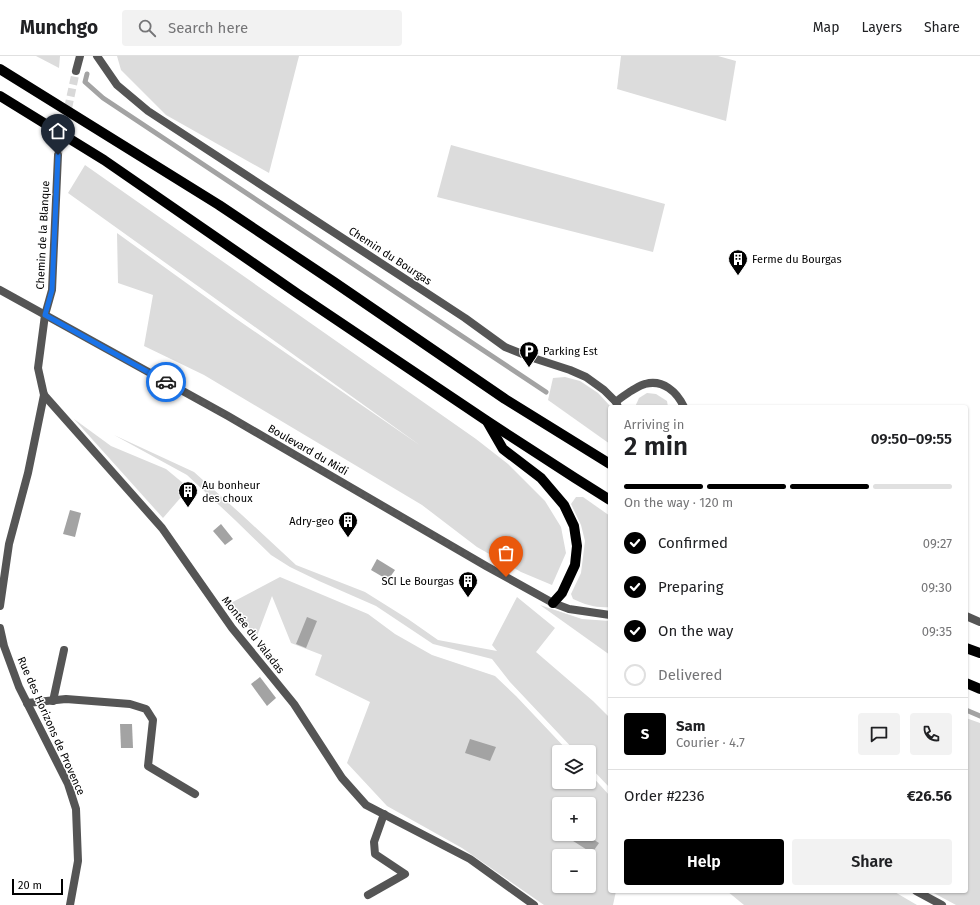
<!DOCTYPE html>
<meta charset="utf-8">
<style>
body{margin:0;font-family:"Fira Sans",sans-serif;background:#f2f2f2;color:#202124;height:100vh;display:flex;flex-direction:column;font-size:15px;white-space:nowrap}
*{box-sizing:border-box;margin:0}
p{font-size:13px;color:#757577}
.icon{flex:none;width:22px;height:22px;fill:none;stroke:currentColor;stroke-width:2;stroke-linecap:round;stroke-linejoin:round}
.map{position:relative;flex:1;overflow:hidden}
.panel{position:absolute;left:608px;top:349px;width:360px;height:488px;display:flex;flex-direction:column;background:#fff;border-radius:4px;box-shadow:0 1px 3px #0004}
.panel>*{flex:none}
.fabs{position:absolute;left:552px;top:689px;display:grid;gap:8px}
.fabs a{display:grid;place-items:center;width:44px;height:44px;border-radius:4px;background:#fff;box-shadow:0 1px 3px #0004;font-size:20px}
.scale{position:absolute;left:12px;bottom:10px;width:51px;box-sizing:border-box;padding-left:4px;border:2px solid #000;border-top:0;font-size:11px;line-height:14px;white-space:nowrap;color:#000;-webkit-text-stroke:3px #fff;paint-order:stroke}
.pin{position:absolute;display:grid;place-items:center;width:34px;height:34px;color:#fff;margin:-41px -17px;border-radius:50% 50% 50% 0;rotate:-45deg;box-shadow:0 0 4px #0007}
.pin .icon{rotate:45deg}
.courier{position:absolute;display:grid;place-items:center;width:40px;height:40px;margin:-20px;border:3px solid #1a73e8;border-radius:50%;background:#fff;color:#222;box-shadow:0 1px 5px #0007}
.head em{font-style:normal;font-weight:600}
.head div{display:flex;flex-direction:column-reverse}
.head{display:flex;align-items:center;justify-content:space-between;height:68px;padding:0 16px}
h1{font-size:26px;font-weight:600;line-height:30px}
.bar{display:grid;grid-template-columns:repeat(4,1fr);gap:6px 4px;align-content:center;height:48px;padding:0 16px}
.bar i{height:5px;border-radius:3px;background:#e0e0e0}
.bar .selected{background:#000}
.bar p{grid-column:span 4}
.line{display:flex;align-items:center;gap:10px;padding:0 16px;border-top:1px solid #e0e0e0}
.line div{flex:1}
.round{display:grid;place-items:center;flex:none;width:42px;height:42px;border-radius:4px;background:#f2f2f2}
ol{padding:0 16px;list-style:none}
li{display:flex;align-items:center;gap:12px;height:44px}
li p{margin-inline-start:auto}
li .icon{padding:4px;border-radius:50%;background:#000;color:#fff;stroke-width:4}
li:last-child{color:#757577}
li i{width:22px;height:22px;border:2px solid #e0e0e0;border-radius:50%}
.cta{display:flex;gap:8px;margin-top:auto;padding:8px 16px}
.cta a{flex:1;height:46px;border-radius:4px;background:#000;color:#fff;font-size:16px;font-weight:600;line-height:46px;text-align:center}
.cta a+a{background:#f2f2f2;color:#202124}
header{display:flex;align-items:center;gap:24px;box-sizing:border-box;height:56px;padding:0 20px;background:#fff;border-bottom:1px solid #e0e0e0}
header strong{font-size:19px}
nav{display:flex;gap:22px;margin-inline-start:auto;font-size:14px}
.search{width:280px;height:36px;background:#f2f2f2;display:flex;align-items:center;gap:10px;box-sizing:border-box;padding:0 14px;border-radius:4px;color:#757577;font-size:15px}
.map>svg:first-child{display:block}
</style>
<header>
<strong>Munchgo</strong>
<div class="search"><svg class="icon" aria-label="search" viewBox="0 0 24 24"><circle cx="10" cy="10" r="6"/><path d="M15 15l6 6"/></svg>Search here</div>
<nav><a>Map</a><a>Layers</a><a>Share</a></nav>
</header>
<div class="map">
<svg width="980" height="849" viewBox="0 0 980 849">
<rect width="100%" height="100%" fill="#fff"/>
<g fill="#dcdcdc" fill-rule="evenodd">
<polygon points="36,0 60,0 59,12"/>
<polygon points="117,0 299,0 269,117 166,59 121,14"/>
<polygon points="621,0 718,0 736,5 726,65 617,33"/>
<polygon points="451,89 665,148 653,196 437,141"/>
<polygon points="85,109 476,383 508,408 545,445 561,471 566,497 552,529 521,516 477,491 422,449 204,319 144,290 153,239 118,227 117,177 235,262 421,390 68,137"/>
<polygon points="565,321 580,325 598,337 611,351 610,388 548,344 553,322"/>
<polygon points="647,337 656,338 667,345 668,351 635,351 639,342"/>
<polygon points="74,363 111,390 166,413 189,432 163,462"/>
<polygon points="114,379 194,416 242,459 296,509 365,536 408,563 438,584 497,595 492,589 517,541 555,572 536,596 593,645 610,662 610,732 589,710 589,696 576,696 510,626 492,603 433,588 376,550 319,525 290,511 271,499 235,464 187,419"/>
<path d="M 576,441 L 583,441 L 610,460 L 610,551 C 596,552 586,549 573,543 L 571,538 L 581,517 L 585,485 L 581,469 L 571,448 Z"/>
<path d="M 280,521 L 368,558 L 395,578 L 432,599 L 495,620 L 516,640 L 569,696 L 559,696 L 559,726 L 589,726 L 589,717 L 610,740 L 610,835 L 616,835 L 613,849 L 544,849 L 462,792 L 387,750 L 347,707 L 370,646 L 315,619 L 322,599 L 291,587 L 272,540 L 257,580 L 227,549 ZM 559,748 L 589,748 L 589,778 L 559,778 ZM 559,800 L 589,800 L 589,830 L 559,830 Z"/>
<polygon points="540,549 582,563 610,565 610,599"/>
<polygon points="966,662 980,667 980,849 956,849 930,835 966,835"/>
<polygon points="727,835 893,835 917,849 744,849"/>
</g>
<g fill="#a3a3a3">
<polygon points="70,454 81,457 75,481 63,478"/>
<polygon points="221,468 233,483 225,489 213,475"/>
<polygon points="377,503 395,514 388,524 371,514"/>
<polygon points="307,561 317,565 306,592 296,588"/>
<polygon points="260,621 276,642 267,650 251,628"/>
<polygon points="120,668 132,668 133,692 121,692"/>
<polygon points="470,683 496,691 490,705 465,697"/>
<polygon points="569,778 585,778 599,787 592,797 570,783"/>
</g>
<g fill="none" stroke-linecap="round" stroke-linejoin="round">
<g stroke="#a3a3a3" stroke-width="5">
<polyline points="87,18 85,26 103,42 546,336"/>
<polyline points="966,654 980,660"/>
</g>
<polyline stroke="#d9d9d9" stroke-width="8" stroke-dasharray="8 4" stroke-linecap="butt" points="58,99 76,15"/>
<g stroke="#555" stroke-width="8">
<polyline points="53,645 64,594"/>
<polyline points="368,839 405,818 375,798 374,786 384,758"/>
</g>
<g stroke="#555" stroke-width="8">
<polyline points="97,0 117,29 148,55 465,262 505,291 530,301 570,314 586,321 604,334 616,346 618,351"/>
<polyline points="76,15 80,0"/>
<polyline points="58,99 52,234 45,259 38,312 44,339 162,472 232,572 294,648 342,722 366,749 470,803 534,849"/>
<polyline points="0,234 228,360 486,510 553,547 569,553 610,559"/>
<path d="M 616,346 C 620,342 625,339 631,335 C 635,333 640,329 645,328 C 663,323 677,336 684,351"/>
<polyline points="0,550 9,488 28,417 44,339"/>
<polyline points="966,560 980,566"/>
<polyline points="0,572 4,590 19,631 68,728 76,753 78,805 70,849"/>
<polyline points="27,647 66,643 130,648 146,653 153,664 148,710 195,738"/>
<polyline points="916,835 942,849"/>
</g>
<g stroke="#000" stroke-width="10">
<polyline points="0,13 219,149 334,226 505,343 610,408"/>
<polyline points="0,40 104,104 298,238 487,365 575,422 610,444"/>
<polyline points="488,367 503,393 541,422 564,449 574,470 577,490 575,509 562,537 553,547"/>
<polyline points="966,592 980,597"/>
<polyline points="966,627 980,633"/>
</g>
</g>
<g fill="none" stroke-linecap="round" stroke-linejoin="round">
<polyline stroke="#595959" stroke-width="4" stroke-dasharray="0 7.2" points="166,326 228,360 506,521"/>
<polyline stroke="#1a73e8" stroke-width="5" points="58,99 52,234 45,259 166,326"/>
</g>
<defs>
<g id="building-pin" transform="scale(1)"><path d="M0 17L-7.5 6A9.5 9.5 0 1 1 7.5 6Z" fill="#000" stroke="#fff"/><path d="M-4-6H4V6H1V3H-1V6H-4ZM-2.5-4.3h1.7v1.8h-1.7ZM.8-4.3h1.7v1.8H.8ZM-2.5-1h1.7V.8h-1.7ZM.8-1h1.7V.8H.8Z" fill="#fff"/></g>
<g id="parking-pin" transform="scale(1)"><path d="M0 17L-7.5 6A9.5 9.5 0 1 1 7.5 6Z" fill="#000" stroke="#fff"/><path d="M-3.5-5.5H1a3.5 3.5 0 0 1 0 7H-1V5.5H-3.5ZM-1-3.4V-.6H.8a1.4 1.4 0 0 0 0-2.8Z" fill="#fff"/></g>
</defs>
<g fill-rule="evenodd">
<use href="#building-pin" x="738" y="203"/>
<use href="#parking-pin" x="529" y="295"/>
<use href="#building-pin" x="188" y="435"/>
<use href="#building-pin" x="348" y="465"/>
<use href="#building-pin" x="468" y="525"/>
</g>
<g text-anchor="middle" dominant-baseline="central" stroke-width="3" stroke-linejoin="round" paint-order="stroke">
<g font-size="11" fill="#000" stroke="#fff">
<text transform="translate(43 179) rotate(-87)">Chemin de la Blanque</text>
<text transform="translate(390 200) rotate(33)">Chemin du Bourgas</text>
<text transform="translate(308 394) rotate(30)">Boulevard du Midi</text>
<text transform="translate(253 579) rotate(52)">Montée du Valadas</text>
<text transform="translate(51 670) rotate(66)">Rue des Horizons de Provence</text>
</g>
<g font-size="11" fill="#000" stroke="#fff" text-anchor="start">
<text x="752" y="203">Ferme du Bourgas</text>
<text x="543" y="295">Parking Est</text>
<text x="202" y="429">Au bonheur<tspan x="202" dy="13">des choux</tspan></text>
<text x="334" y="465" text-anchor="end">Adry-geo</text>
<text x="454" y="525" text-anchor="end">SCI Le Bourgas</text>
</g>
</g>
</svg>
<div class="fabs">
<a><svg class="icon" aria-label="layers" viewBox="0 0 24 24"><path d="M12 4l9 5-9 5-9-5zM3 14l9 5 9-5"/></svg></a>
<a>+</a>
<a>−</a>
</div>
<div class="scale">20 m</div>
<div class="pin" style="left:506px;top:521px;background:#ea580c"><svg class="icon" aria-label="bag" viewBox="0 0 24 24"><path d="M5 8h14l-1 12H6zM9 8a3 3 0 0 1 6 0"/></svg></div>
<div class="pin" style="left:58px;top:99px;background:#1f2937"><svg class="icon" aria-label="home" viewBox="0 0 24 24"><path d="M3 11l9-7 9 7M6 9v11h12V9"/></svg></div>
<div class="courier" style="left:166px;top:326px"><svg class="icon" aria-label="car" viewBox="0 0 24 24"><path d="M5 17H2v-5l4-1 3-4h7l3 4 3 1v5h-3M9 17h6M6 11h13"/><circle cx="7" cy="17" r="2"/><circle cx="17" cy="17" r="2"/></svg></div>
<section class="panel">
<div class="head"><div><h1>2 min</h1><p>Arriving in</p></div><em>09:50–09:55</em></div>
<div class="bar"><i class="selected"></i><i class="selected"></i><i class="selected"></i><i></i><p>On the way · 120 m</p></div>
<ol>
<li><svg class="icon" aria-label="check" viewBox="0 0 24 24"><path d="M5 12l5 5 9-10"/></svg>Confirmed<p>09:27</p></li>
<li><svg class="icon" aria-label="check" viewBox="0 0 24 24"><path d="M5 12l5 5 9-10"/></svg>Preparing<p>09:30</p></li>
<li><svg class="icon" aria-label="check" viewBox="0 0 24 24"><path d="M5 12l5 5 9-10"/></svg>On the way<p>09:35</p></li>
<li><i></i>Delivered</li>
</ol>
<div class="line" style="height:72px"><b class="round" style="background:#000;color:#fff">S</b><div><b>Sam</b><p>Courier · 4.7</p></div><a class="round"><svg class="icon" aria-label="chat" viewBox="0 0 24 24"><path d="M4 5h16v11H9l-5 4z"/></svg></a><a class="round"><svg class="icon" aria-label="phone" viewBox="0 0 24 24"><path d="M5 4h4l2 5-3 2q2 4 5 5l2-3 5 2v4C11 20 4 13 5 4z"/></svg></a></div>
<div class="line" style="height:52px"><div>Order #2236</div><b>€26.56</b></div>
<div class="cta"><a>Help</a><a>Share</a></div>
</section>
</div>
